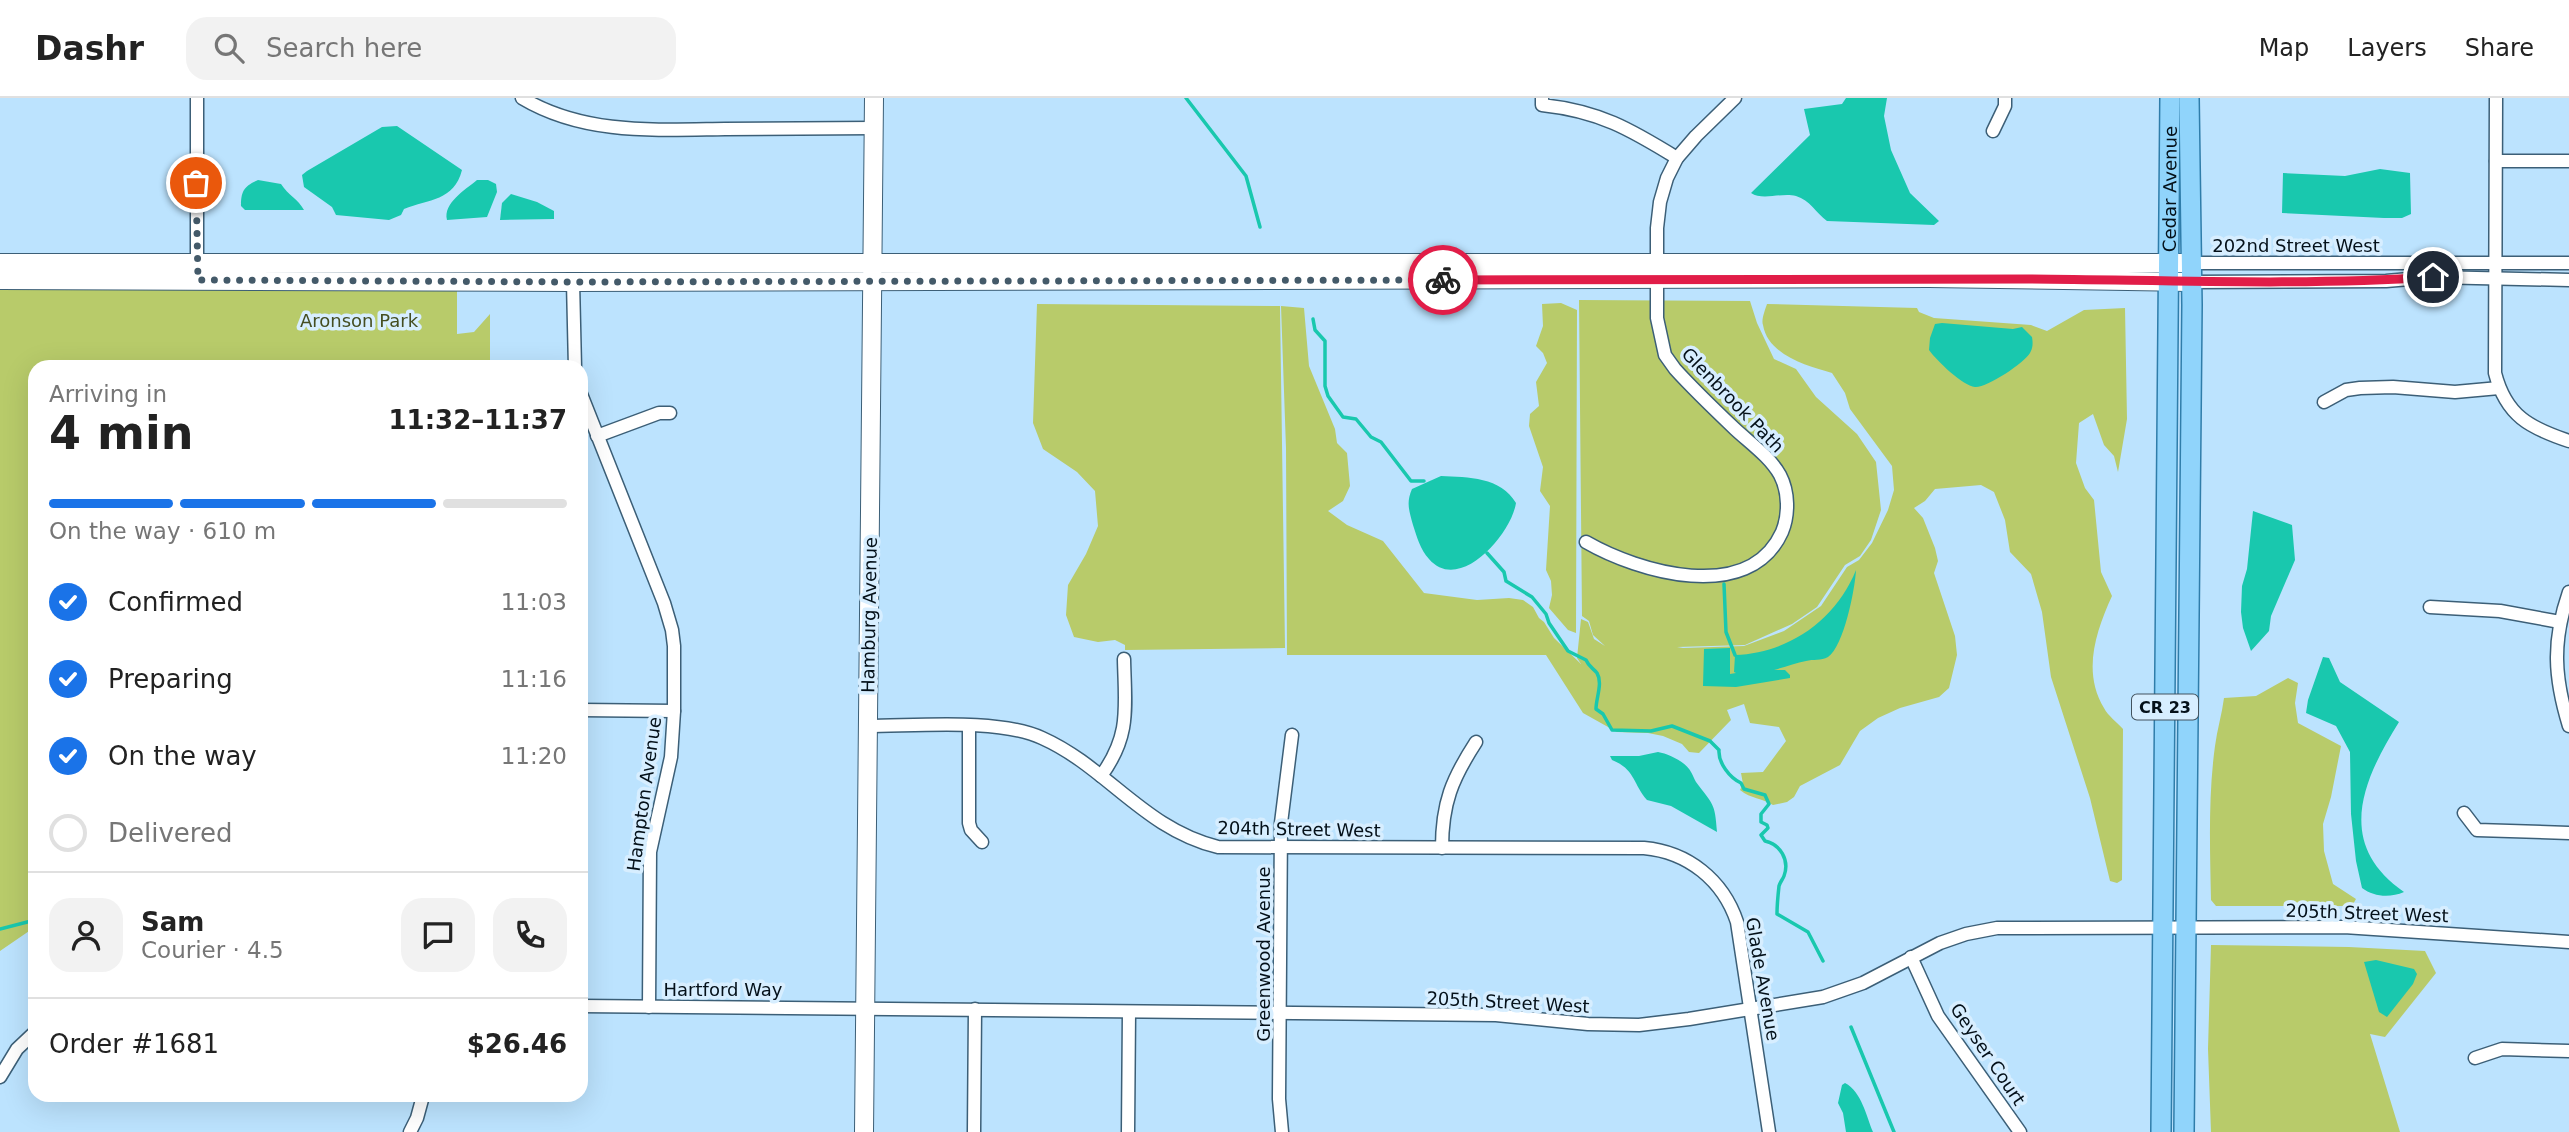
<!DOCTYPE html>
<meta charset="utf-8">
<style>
body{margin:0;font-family:"DejaVu Sans",sans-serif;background:#f2f2f2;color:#222;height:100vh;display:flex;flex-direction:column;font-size:26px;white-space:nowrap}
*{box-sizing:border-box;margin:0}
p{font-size:23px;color:#767676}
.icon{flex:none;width:38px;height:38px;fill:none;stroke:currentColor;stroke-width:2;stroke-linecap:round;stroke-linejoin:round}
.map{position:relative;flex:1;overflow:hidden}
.details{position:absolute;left:28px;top:262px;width:560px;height:742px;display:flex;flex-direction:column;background:#fff;border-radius:21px;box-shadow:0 7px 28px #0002}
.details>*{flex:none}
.pin{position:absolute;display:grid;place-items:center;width:60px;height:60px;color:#fff;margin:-30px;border:4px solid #fff;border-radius:50%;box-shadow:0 2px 7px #0007}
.courier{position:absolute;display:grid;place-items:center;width:70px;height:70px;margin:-35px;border:5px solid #e11d48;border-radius:50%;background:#fff;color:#222;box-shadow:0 2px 9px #0007}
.summary em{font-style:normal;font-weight:700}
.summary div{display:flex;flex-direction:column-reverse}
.summary{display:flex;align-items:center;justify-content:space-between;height:119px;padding:0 21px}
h1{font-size:46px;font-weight:700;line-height:52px}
.bar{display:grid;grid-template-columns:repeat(4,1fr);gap:10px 7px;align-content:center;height:84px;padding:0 21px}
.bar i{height:9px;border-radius:5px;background:#e0e0e0}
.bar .active{background:#1a73e8}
.bar p{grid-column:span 4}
.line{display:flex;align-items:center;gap:18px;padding:0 21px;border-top:2px solid #e0e0e0}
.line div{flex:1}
.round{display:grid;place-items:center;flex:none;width:74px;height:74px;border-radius:21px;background:#f2f2f2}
ol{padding:0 21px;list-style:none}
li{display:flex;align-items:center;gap:21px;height:77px}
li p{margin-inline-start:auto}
li .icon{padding:7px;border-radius:50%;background:#1a73e8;color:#fff;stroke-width:4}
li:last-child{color:#767676}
li i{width:38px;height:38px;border:4px solid #e0e0e0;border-radius:50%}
header{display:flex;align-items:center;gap:42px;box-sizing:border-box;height:98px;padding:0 35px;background:#fff;border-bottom:2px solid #e0e0e0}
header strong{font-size:33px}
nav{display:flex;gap:38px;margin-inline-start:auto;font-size:24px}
.search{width:490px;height:63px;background:#f2f2f2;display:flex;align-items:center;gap:18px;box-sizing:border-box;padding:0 24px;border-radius:21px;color:#767676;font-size:26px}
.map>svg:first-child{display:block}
</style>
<header>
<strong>Dashr</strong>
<div class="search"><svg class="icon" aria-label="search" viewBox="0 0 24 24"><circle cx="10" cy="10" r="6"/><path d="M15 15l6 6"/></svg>Search here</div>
<nav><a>Map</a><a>Layers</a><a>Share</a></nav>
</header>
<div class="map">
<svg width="2569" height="1034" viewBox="0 0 2569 1034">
<rect width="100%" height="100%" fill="#bce3fe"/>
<g fill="#b8cb6a">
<polygon points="457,173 457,236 474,234 490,216 490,269 35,270 35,829 0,853 0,175"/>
<path d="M 1579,202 L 1750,203 L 1757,225 L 1774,261 L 1796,271 L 1816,299 L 1857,336 L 1876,364 L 1881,412 L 1871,442 L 1860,458 L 1845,467 L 1817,509 L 1792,526 L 1745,547 L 1677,549 L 1683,550 L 1744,548 L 1784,533 L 1821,508 L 1847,469 L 1859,462 L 1872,445 L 1888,412 L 1894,392 L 1892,368 L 1850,311 L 1845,295 L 1832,275 C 1807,268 1768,257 1763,227 C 1761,222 1765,212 1767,206 L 1917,210 L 1919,214 L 1934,220 L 2031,227 L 2047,233 L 2084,212 L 2125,210 L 2127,321 L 2118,374 L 2114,358 L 2104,347 L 2093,316 L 2079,325 L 2076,365 L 2085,390 L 2094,402 L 2101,474 L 2112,498 C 2096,533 2082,574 2104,610 C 2108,618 2117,624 2123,631 L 2122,782 L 2117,785 L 2110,783 L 2090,700 L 2051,579 L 2042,514 L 2031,476 L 2010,454 L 2005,422 L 1994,394 L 1981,387 L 1935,391 L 1925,403 L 1914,410 L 1923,420 L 1935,450 L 1938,463 L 1934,475 L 1955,538 L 1957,557 L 1949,590 L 1939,599 L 1900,610 L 1878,620 L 1860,633 L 1840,667 L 1800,688 L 1794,699 L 1787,704 L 1773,707 C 1762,700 1751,701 1740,692 L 1743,686 L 1741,675 L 1763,674 L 1786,643 L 1779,629 L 1750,625 L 1744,606 L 1727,612 L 1731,622 L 1699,655 L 1689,654 L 1682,646 L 1663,638 L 1648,635 L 1617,634 L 1583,615 L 1546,557 L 1287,557 L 1286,350 L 1281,208 L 1304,210 L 1309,268 L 1335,331 L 1337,345 L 1347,355 L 1350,388 L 1343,403 L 1328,413 L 1347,427 L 1383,443 L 1424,495 L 1477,502 L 1509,500 L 1523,502 L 1533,509 L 1539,520 L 1544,524 L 1554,540 L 1581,566 L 1577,560 L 1581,521 L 1588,524 L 1594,541 L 1605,548 L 1593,537 L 1589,523 L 1582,518 Z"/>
<polygon points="1561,205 1577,212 1576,535 1568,532 1549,510 1552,497 1551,483 1546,472 1550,408 1540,393 1543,369 1529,328 1530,316 1539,308 1536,284 1547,265 1543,255 1536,248 1543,228 1542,206"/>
<polygon points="1037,206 1280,208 1285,550 1125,552 1125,547 1115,542 1098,544 1074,539 1066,517 1068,487 1086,456 1098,428 1095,393 1077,374 1043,351 1033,325"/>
<path d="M 2288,580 L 2298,585 L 2295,605 L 2298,625 L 2341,648 L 2331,699 L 2323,726 L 2324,753 L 2333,786 L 2356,801 L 2352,808 L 2216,808 L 2211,802 C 2210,751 2208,699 2215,648 C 2217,632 2222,616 2224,600 L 2256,598 Z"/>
<polygon points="2211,847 2349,849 2425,853 2436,875 2385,939 2370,936 2400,1034 2211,1034 2208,951"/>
</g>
<g fill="#19c8ae">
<path d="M 1846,0 L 1887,0 L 1884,18 L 1891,52 L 1910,95 L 1939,123 L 1934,127 L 1827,123 C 1816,115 1810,102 1796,98 C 1782,94 1763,103 1751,95 L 1810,37 L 1804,11 L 1842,6 Z"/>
<path d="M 397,28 L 462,72 C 454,103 429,101 404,111 L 401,117 L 389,122 L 336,117 L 332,109 L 304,89 L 302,77 L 307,73 L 382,29 Z"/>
<polygon points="2380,71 2410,75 2411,116 2402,120 2384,120 2282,115 2283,75 2345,78"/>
<path d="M 258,82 L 281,86 C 288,97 298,101 304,112 L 245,112 L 241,108 C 241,93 244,88 258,82 Z"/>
<path d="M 477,82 L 488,82 L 496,86 L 497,94 L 487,119 L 447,122 C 443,105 465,92 477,82 Z"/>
<polygon points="511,96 537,104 554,113 554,121 500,122 502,105"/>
<path d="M 1942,225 L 2013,231 L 2022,229 L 2032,239 C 2033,245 2033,250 2030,255 C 2024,265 1987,290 1975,289 C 1963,288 1936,262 1929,252 L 1930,240 L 1935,226 Z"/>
<path d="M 1441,378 C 1468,379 1501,379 1516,405 C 1511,437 1459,496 1429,461 C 1420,451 1417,439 1413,427 C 1409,412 1406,405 1412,391 Z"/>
<polygon points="2253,413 2292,427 2295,462 2271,518 2269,533 2251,553 2243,530 2241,514 2242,488 2247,471"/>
<path d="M 1856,472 C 1855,491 1844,548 1828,559 C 1821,563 1813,561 1806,563 C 1796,565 1785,569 1774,572 L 1785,572 L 1790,577 L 1790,580 L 1736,589 L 1703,588 L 1704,551 L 1730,550 L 1730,576 L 1736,575 L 1734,574 L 1735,557 C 1789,555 1836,522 1856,472 Z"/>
<path d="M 2323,559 L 2329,560 L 2340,584 L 2399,624 C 2362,683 2335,746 2404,794 C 2390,800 2374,799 2362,790 L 2356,763 L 2351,716 L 2350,654 L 2336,628 L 2306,615 L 2308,602 Z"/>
<path d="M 1658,654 C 1669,656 1686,664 1691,674 C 1693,677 1694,681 1696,684 C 1713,707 1715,704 1717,734 L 1671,708 L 1647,702 C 1633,686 1635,671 1612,662 L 1610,658 L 1639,658 Z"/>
<polygon points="2376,862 2414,871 2417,876 2413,886 2387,919 2379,914 2364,864"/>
<path d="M 1845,985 C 1862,994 1866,1018 1873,1034 L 1846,1034 L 1843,1015 L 1838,1005 L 1842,987 Z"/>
</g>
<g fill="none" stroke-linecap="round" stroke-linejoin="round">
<g stroke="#19c8ae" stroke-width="3.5">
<polyline points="1186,0 1246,78 1260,129"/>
<polyline points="1313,221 1315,232 1325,243 1325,288 1328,298 1343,319 1356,321 1371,339 1381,344 1411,383 1424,383"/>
<path d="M 1487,455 L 1504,474 L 1506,483 L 1532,499 L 1546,516 L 1549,525 L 1568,553 L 1586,562 C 1589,569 1593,570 1597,575 C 1603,585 1596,600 1596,611 L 1603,616 L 1612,632 L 1651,633 L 1672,628 L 1710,643 L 1719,652 C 1718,665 1730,680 1741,685 L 1744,691 L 1765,697 L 1769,706 L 1761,716 L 1761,724 L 1767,727 L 1768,730 L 1761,737 L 1765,743 C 1780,746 1790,762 1784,778 C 1783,781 1780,784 1779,788 C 1778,797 1777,807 1777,816 L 1808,834 L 1823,863"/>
<polyline points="1724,486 1726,534 1735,557"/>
<polyline points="0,831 35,822"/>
<polyline points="1851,929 1894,1034"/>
</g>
<g stroke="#3c5f77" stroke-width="15">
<g id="street">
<polyline points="197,0 197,171"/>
<path d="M 522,0 C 584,37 655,32 725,31 C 774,31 824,30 874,30"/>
<path d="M 1542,0 L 1542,7 C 1599,13 1630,31 1677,60"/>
<path d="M 2496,0 L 2495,275 C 2506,318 2530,330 2569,343"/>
<polyline points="1993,33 2005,8 2005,0"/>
<polyline points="2496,63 2569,63"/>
<polyline points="2192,165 2569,165"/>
<polyline points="573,184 575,270"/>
<polyline points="2191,184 2386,183 2433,179 2569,182"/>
<polyline points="581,296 664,505 672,532 674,548 674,613 671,659 650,754 649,909"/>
<polyline points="2324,304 2346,292 2360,290 2393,289 2455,294 2499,290"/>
<polyline points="597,338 659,315 670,315"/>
<path d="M 1586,444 C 1638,474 1749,507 1782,434 C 1789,417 1789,394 1780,377 C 1770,359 1750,345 1735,331 C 1715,312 1694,292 1675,271 L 1665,257 L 1657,220 L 1657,130 L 1660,104 L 1667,80 L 1677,60 L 1696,38 L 1735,0"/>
<path d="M 2569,494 C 2552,543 2554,579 2569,628"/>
<polyline points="2430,509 2500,513 2560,524"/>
<polyline points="581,612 674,613"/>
<path d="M 867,628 C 917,628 998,620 1042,640 C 1107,669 1144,731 1218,749 L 1644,750 C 1688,754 1723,782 1737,824 L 1769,1034"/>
<polyline points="969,628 969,725 971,732 982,744"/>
<path d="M 1101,678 C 1131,637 1125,610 1124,561"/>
<polyline points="2464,715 2477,732 2569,735"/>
<path d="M 1442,750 C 1442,705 1452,681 1476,644"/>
<polyline points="1911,859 1938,918 2020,1034"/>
<polyline points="581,908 1496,917 1588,926 1639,927 1689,921 1823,899 1863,885 1940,845 1966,836 1997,830 2344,829 2569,844"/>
<polyline points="2475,960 2502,951 2569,953"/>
<polyline points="0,979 17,951 35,934"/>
<polyline points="410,1034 417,1020 423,998"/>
<polyline points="974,1034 975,911"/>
<polyline points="1128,1034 1129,914"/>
<polyline points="1282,1034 1279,1001 1281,725 1292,637"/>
</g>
</g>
<g stroke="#3c5f77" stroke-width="20">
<g id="secondary">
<polyline points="0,165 2192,165"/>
<polyline points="0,182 573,184 1929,180 2191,184"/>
<polyline points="864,1034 874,0"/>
</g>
</g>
<g stroke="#2f7daa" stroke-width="22">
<g id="primary">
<path id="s1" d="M 2161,1034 L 2170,0"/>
<polyline points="2184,1034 2192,207 2189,0"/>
</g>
</g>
<use href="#street" stroke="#fff" stroke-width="12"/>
<use href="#secondary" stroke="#fff" stroke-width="18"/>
<use href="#primary" stroke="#90d4fb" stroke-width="19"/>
</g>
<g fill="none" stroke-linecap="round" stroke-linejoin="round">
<polyline stroke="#445a69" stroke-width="7" stroke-dasharray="0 12.6" points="196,85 198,182 573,184 1443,182"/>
<path stroke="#e11d48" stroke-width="9" d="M 1443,182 C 1639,181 1835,180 2030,181 C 2164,182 2299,188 2433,179"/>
</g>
<g text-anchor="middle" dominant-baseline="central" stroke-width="7" stroke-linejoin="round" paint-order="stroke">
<rect fill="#d7eeff" stroke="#43535e" stroke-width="2" x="2132" y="596.5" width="66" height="25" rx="5"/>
<g font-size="16" font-weight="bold" fill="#041019">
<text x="2165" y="609">CR 23</text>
</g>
<g font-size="18" fill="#041019" stroke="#d7eeff">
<text stroke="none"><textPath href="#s1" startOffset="943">Cedar Avenue</textPath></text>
<text x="2296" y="147">202nd Street West</text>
<text transform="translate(1733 302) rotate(46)">Glenbrook Path</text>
<text transform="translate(869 517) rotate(-89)">Hamburg Avenue</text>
<text transform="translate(644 696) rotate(-82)">Hampton Avenue</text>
<text transform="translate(1299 731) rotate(1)">204th Street West</text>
<text transform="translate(2367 815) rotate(2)">205th Street West</text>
<text transform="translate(1263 856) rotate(-90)">Greenwood Avenue</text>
<text transform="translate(1763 881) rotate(80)">Glade Avenue</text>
<text x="723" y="891">Hartford Way</text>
<text transform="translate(1508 904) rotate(3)">205th Street West</text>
<text transform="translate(1988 956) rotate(56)">Geyser Court</text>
</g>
<g font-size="18" fill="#454e22" stroke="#d7eeff">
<text x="359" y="222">Aronson Park</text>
</g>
</g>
</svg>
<div class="pin" style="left:196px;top:85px;background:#ea580c"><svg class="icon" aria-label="bag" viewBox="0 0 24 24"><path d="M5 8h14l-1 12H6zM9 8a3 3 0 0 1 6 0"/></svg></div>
<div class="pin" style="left:2433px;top:179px;background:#1f2937"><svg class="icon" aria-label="home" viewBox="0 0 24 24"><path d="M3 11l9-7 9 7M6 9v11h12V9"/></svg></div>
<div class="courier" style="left:1443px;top:182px"><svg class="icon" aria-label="bike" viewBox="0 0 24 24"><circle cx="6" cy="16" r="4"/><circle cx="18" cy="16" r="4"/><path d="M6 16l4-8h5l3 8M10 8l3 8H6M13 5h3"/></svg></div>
<section class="details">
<div class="summary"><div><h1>4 min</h1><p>Arriving in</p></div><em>11:32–11:37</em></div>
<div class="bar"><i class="active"></i><i class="active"></i><i class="active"></i><i></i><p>On the way · 610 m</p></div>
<ol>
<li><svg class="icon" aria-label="check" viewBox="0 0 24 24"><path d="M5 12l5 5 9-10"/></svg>Confirmed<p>11:03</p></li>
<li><svg class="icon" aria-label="check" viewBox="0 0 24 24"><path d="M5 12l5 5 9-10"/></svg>Preparing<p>11:16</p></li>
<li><svg class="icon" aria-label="check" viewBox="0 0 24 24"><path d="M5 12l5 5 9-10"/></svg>On the way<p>11:20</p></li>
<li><i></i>Delivered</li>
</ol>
<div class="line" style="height:126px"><a class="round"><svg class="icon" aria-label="person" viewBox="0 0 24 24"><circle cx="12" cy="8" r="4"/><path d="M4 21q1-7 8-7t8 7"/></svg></a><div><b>Sam</b><p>Courier · 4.5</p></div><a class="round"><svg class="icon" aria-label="chat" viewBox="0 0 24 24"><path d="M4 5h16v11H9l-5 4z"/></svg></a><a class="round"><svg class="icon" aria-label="phone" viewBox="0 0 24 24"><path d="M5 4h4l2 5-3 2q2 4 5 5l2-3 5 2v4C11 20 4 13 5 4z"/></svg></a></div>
<div class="line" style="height:91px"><div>Order #1681</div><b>$26.46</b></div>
</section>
</div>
